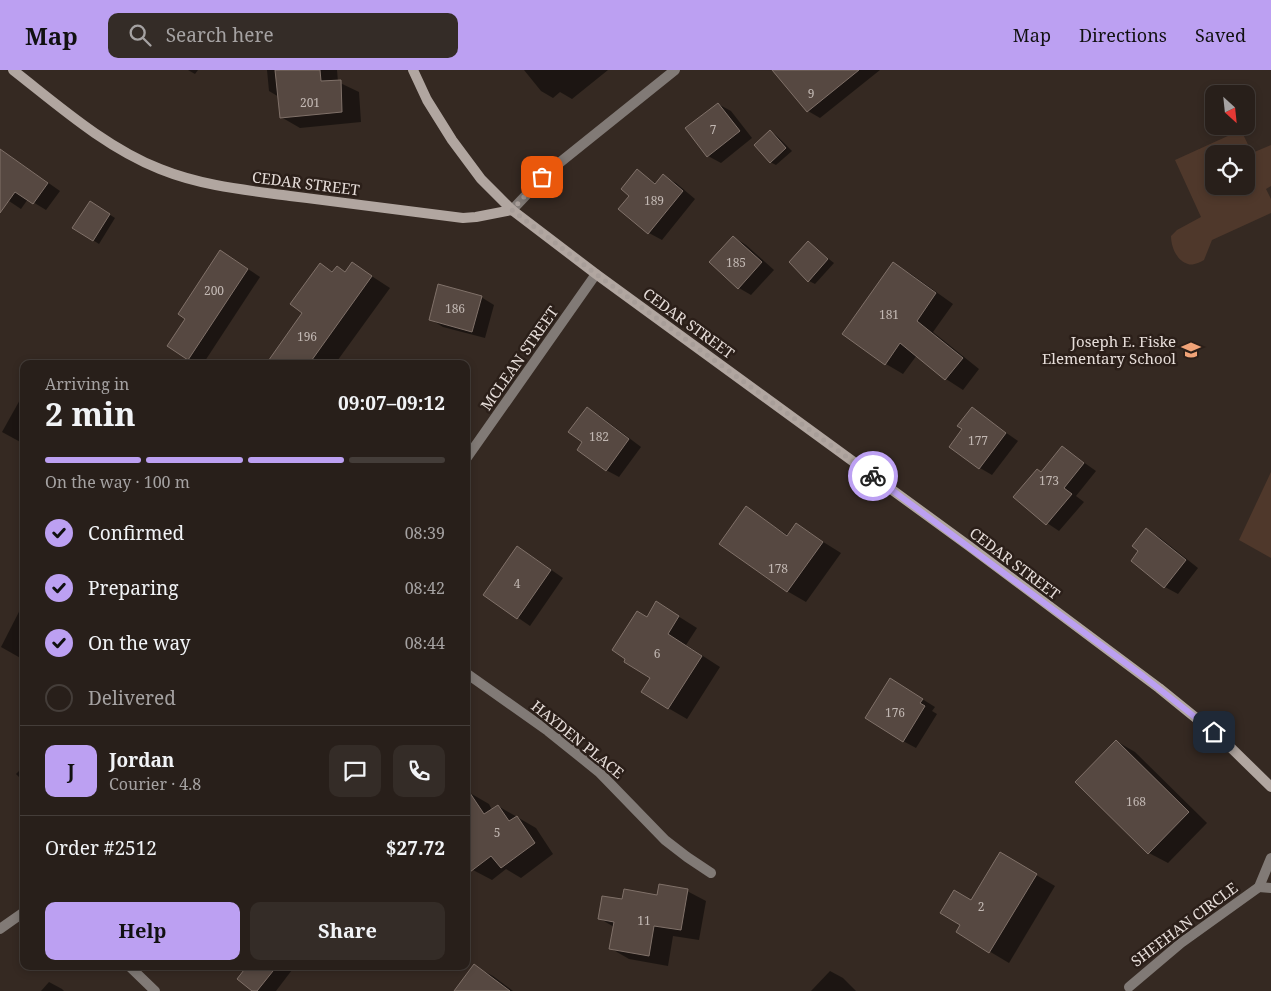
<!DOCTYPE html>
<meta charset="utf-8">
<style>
body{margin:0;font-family:"Noto Serif",serif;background:#342c27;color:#f1f3f6;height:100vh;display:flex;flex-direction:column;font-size:19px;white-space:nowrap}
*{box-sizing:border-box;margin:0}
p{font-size:16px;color:#a5a2a2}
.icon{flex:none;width:28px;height:28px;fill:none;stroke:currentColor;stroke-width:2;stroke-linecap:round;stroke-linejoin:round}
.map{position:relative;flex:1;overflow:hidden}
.panel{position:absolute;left:20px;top:290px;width:450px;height:610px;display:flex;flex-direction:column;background:#281f1a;border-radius:10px;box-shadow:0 2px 8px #0003,0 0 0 1px #443d39}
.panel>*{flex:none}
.needle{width:32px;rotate:153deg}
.controls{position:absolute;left:1205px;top:15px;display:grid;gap:10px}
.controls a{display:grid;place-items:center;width:50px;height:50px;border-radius:10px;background:#281f1a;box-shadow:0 2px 8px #0003,0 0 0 1px #443d39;font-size:25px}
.pin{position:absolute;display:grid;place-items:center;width:42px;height:42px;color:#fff;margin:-21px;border-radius:10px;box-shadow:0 2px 8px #0006}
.courier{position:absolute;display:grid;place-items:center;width:50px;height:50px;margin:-25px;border:4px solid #bca0f2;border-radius:50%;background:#fff;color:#222;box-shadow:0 1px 6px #0007}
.summary em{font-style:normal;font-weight:700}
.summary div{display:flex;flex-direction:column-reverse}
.summary{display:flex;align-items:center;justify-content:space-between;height:85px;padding:0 25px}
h1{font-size:32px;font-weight:700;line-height:38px}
.bar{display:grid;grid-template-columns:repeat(4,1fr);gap:8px 5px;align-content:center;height:60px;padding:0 25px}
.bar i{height:6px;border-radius:4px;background:#443d39}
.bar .selected{background:#bca0f2}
.bar p{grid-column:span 4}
.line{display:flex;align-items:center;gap:12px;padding:0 25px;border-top:1px solid #443d39}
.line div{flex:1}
.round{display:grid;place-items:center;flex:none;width:52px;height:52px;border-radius:10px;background:#342c27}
ol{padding:0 25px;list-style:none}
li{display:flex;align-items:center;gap:15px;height:55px}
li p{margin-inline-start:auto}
li .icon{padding:5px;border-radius:50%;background:#bca0f2;color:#111;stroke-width:4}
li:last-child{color:#a5a2a2}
li i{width:28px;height:28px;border:2px solid #443d39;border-radius:50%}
.cta{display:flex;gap:10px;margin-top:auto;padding:10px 25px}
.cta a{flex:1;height:58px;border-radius:10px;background:#bca0f2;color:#111;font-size:20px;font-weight:700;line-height:58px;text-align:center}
.cta a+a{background:#342c27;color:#f1f3f6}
header{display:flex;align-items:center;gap:30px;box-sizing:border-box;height:70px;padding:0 25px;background:#bca0f2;color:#111}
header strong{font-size:24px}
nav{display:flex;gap:28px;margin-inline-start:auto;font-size:18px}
.search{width:350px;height:45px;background:#342c27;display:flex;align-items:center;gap:12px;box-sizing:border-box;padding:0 18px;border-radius:10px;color:#a5a2a2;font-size:19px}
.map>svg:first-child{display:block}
</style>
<header>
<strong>Map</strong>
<div class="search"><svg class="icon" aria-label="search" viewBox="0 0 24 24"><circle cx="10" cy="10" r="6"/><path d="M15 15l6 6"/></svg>Search here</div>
<nav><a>Map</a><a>Directions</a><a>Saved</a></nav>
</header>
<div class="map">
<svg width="1271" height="921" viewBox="0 0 1271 921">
<rect width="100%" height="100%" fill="#352922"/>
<g fill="#4f382b" fill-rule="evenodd">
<path d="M 1241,60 L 1252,83 L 1271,75 L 1271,116 L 1266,119 L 1271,129 L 1271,143 L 1212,170 L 1204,190 C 1200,192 1193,196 1188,194 C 1177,191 1171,177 1171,166 L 1177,160 L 1201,147 L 1175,90 ZM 1214,84 L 1246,84 L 1246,116 L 1214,116 Z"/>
<polygon points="1271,402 1271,488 1239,470"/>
</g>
<g fill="#0007">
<polygon points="188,0 198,0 195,4"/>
<polygon points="267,0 337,0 338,12 359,22 361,52 300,58 281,47 279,27 269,21"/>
<polygon points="524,0 608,0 572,29 560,22 553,28 541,21"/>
<polygon points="783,0 880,0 820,48 808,41"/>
<polygon points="718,34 731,41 752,68 721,93 708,86"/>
<polygon points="770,61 776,65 792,81 776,95 770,92"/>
<polygon points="0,79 60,121 46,140 28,129 21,139 0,125"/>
<polygon points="637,101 657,114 663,106 676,113 695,129 662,170 649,163 631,126"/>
<polygon points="90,132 115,148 99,174 74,158"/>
<polygon points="733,167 746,175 774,200 751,225 739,218"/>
<polygon points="808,173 834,193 815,214 809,211"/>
<polygon points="233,189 260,207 203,294 197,294 169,275 187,248"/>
<polygon points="353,194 390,218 335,294 279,294 304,242 320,195 334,202 337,197 346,203"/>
<polygon points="893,194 911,204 953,234 933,262 979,299 963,320 946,309 917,285 903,304 886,294"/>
<polygon points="481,227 494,235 485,268 443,257 430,249"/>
<polygon points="21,328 24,330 24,374 2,362"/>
<polygon points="587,339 600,346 641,377 619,407 606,400 584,372"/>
<polygon points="972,339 1018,371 992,405 980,398 964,359"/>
<polygon points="1062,377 1096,401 1076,426 1084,432 1059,461 1047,453 1042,403"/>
<polygon points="746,438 789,466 796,455 841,483 806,532 787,521"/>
<polygon points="1146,460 1159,467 1198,498 1178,524 1165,517 1132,491 1140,481"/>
<polygon points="530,485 563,508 530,556 485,525"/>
<polygon points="24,532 24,590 1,577"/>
<polygon points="657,533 697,558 686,575 720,597 687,649 668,638 652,608 648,548"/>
<polygon points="903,617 935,637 932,641 937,644 916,678 903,671"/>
<polygon points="1116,671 1135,682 1207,753 1168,793 1149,783"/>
<polygon points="24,696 24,712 16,704"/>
<polygon points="470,723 489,734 492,740 498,736 536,758 553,784 521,808 506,799 492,810 473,800"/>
<polygon points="1000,784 1055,816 1009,893 957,862 971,831"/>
<polygon points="687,821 706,831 699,870 673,866 668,896 629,889 610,878 614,857 599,848 623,830"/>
<polygon points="249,896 295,896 276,921 254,921"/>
<polygon points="474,896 493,906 513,921 455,921"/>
<polygon points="830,901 843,908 856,921 811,921"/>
<polygon points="49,912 62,919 64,921 41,921"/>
</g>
<g fill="#564841" stroke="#807169">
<polygon points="275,0 320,0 321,11 341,10 342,42 280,48"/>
<polygon points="772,0 859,0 807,42"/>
<polygon points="718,33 740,61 707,87 685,58"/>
<polygon points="770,60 786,78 770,93 754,75"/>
<polygon points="0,79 48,113 33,134 15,122 0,143"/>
<polygon points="637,99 655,114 663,104 683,121 648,164 618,139 629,126 621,119"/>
<polygon points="90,131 110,144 93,171 72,158"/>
<polygon points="733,166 762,192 738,219 709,192"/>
<polygon points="808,171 828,189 808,212 789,192"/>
<polygon points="220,180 248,199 188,290 167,276 185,249 178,244"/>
<polygon points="352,192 372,206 309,294 266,294 302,243 290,234 320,193 332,202 337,196 345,202"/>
<polygon points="893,192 936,223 917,251 963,288 945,310 900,273 885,295 842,264"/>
<polygon points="438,214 482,226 472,262 429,250"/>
<polygon points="587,337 629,369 606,401 577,380 582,372 568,362"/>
<polygon points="972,337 1006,363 979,399 949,377 962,359 957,356"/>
<polygon points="1062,376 1084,393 1064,418 1072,424 1046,455 1013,427 1037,399 1041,402"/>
<polygon points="746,436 787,466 796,453 823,472 787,522 719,474"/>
<polygon points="1146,458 1186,490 1164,518 1131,491 1138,481 1132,476"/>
<polygon points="517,476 551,500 517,549 483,525"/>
<polygon points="656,531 679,546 668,564 702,586 668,639 641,622 650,608 624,592 625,589 612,580 637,541 647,547"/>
<polygon points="890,608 923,629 920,633 925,636 903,672 865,648"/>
<polygon points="1116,670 1189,742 1148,784 1075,712"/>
<polygon points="466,717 484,744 498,735 509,751 517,746 535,773 501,798 491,786 466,805"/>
<polygon points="1000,782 1037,804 989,883 956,862 960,855 940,843 954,820 971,830"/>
<polygon points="659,814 688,819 681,860 654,856 649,886 609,879 614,852 598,849 602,826 622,829 624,819 657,825"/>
<polygon points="474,894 510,921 454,921"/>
<polygon points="247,896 277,896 257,921 252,921 237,909"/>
</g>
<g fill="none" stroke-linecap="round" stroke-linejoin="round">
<g stroke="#817a76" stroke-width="10">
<polyline points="512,140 548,102 675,0"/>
<polyline points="466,389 596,204"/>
<polyline points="466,603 548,661 599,702 665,770 687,787 711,803"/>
<polyline points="1259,817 1271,818"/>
<polyline points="0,859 24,842"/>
<polyline points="129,896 155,921"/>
<polyline points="1129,917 1181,873 1259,817 1271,788"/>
</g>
<g stroke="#b1a6a0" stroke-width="10">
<path d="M 13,0 C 59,36 105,77 160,99 C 202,116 246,120 290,126 C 348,133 406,141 463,148 L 476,147 L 512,140"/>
<polyline points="413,0 427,30 452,70 481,109 512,140 596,204 969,476 1159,618 1222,669 1271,717"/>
</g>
</g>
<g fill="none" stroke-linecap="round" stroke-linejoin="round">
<polyline stroke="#a89e99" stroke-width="5" stroke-dasharray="0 9" points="542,107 512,140 596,204 873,406"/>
<polyline stroke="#bca0f2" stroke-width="6" points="873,406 1143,606 1214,662"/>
</g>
<defs>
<g id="school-bare" transform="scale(1.5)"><path d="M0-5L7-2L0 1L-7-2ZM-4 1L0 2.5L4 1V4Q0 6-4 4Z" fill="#f0a378" stroke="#2b1f19" stroke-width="2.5" paint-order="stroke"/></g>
</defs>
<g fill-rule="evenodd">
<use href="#school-bare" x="1191" y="280"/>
</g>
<g text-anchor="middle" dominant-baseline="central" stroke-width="5" stroke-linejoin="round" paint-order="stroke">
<g font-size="12" fill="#c2b8b3">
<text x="811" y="23">9</text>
<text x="310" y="32">201</text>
<text x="713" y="59">7</text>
<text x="654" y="130">189</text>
<text x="736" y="192">185</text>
<text x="214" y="220">200</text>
<text x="455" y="238">186</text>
<text x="889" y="244">181</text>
<text x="307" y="266">196</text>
<text x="599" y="366">182</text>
<text x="978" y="370">177</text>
<text x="1049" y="410">173</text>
<text x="778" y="498">178</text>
<text x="517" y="513">4</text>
<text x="657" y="583">6</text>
<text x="895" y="642">176</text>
<text x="1136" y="731">168</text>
<text x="497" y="762">5</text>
<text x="981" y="836">2</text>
<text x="644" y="850">11</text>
</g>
<g font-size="15" fill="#e6ddd9" stroke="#2b1f19">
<text transform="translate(306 113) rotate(7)">CEDAR STREET</text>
<text transform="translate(689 253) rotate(36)">CEDAR STREET</text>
<text transform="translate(519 288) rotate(-55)">MCLEAN STREET</text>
<text transform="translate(1015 493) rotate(37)">CEDAR STREET</text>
<text transform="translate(578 669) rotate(39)">HAYDEN PLACE</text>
<text transform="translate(1184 854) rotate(-37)">SHEEHAN CIRCLE</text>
</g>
<g font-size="15" fill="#e6ddd9" stroke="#2b1f19" text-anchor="end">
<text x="1176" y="271">Joseph E. Fiske<tspan x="1176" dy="17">Elementary School</tspan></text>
</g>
</g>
</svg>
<div class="controls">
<a><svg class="needle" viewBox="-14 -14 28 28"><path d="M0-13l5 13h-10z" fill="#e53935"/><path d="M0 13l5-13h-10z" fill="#a5a2a2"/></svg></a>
<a><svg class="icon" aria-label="locate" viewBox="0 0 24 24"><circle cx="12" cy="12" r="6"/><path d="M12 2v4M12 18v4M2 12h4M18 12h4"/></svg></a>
</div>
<div class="pin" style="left:542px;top:107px;background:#ea580c"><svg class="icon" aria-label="bag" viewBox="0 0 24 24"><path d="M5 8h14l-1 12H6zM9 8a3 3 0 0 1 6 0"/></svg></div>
<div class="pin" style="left:1214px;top:662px;background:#1f2937"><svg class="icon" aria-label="home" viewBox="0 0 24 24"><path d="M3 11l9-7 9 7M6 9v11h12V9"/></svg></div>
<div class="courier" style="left:873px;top:406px"><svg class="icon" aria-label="bike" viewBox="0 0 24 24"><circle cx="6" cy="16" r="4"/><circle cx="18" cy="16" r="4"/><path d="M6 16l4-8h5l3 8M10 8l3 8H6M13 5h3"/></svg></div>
<section class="panel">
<div class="summary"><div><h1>2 min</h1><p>Arriving in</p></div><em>09:07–09:12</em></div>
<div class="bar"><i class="selected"></i><i class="selected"></i><i class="selected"></i><i></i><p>On the way · 100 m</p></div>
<ol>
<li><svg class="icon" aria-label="check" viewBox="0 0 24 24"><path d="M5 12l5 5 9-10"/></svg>Confirmed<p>08:39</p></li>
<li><svg class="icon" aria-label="check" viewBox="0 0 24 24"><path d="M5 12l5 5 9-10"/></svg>Preparing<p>08:42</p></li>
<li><svg class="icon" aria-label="check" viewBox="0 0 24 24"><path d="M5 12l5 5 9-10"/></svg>On the way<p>08:44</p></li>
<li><i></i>Delivered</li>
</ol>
<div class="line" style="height:90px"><b class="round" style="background:#bca0f2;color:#111">J</b><div><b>Jordan</b><p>Courier · 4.8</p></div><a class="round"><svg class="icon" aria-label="chat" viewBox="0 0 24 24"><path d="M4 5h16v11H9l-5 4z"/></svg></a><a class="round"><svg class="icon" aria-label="phone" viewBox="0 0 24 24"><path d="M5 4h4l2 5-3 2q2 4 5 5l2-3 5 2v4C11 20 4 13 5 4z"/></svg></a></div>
<div class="line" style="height:65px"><div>Order #2512</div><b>$27.72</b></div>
<div class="cta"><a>Help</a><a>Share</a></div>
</section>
</div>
